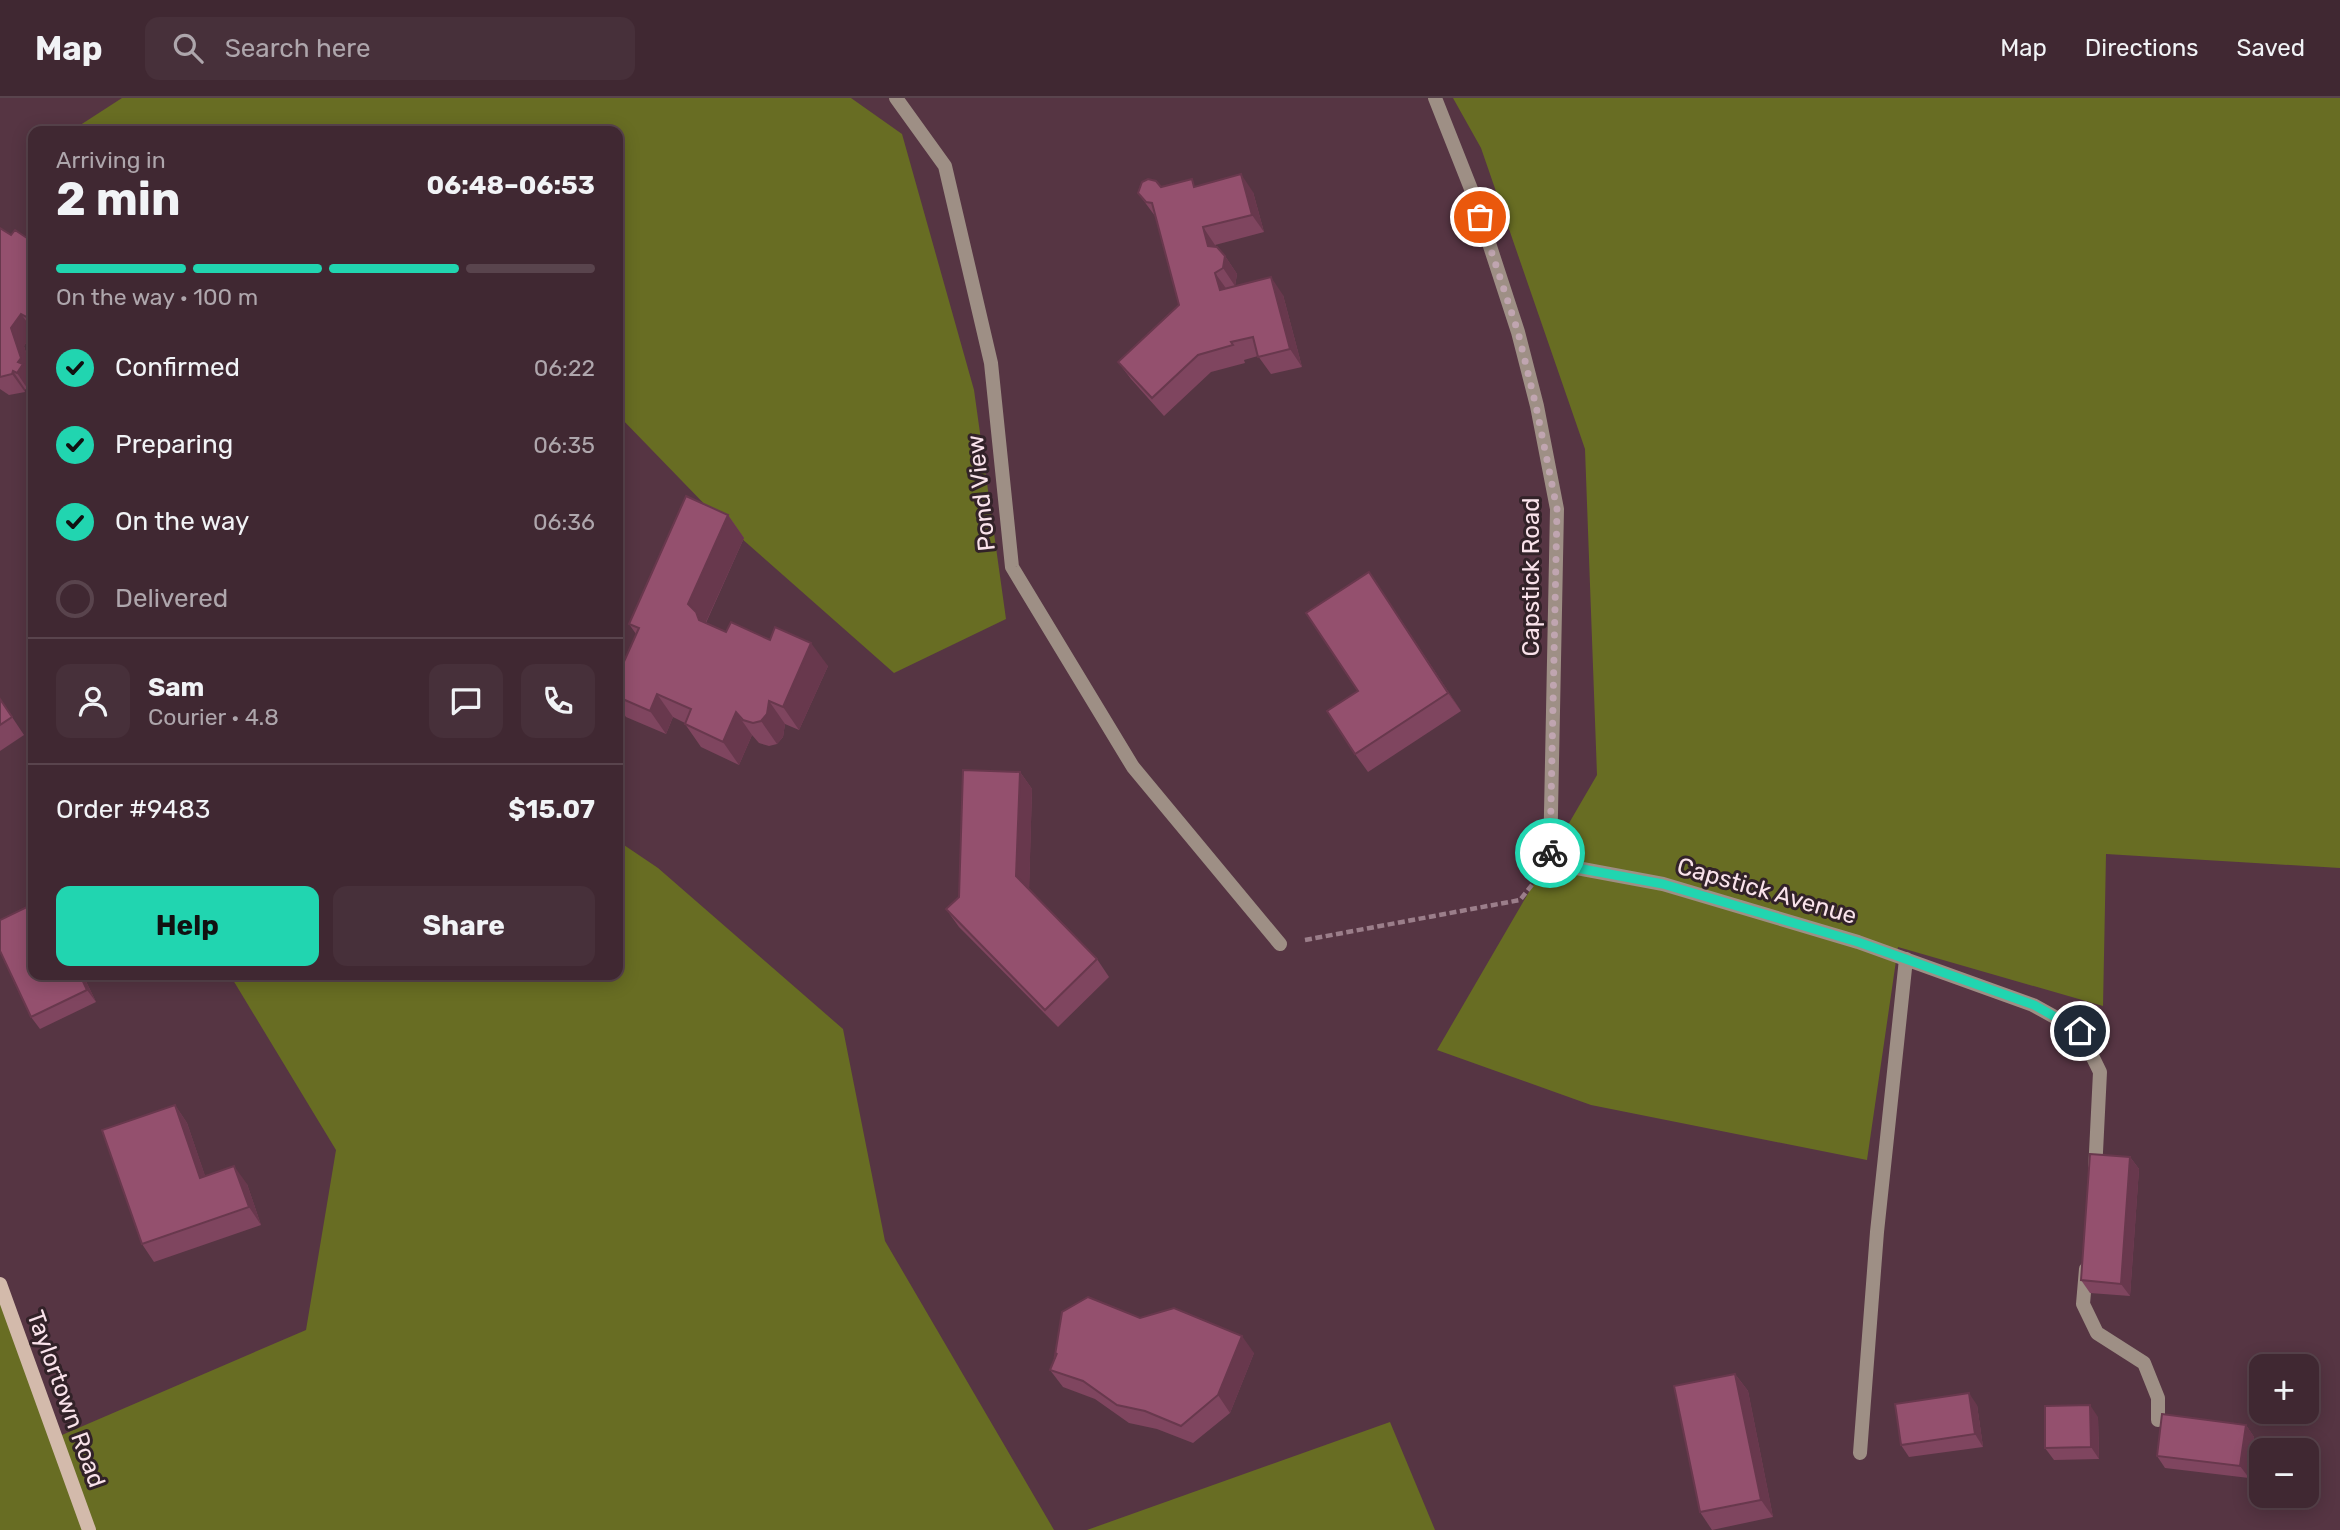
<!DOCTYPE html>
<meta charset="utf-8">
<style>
body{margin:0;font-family:Rubik,sans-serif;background:#47303a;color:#f1f3f6;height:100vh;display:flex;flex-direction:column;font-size:26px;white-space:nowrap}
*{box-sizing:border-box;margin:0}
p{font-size:23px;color:#aea6ac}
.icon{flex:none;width:38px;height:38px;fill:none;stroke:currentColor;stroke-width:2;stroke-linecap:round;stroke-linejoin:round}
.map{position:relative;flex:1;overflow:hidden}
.side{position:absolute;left:28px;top:28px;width:595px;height:854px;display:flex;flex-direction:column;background:#402832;border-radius:14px;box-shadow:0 4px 18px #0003,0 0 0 2px #59444d}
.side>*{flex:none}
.tools{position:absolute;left:2249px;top:1256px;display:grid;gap:14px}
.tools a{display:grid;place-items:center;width:70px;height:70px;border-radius:14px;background:#402832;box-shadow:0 4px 18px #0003,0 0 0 2px #59444d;font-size:35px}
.pin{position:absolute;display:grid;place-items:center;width:60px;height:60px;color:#fff;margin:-30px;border:4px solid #fff;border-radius:50%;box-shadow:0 2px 7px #0007}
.courier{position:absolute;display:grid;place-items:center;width:70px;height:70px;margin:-35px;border:5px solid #21d5b0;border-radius:50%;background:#fff;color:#222;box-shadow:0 2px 9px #0007}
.overview em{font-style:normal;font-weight:700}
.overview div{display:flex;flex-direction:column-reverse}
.overview{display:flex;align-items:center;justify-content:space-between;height:119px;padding:0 28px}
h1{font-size:46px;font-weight:700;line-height:52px}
.bar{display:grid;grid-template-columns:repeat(4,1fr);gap:10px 7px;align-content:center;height:84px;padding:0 28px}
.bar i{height:9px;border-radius:5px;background:#59444d}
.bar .active{background:#21d5b0}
.bar p{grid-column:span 4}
.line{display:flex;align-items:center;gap:18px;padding:0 28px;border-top:2px solid #59444d}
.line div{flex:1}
.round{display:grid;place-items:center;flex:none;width:74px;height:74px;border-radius:14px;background:#47303a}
ol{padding:0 28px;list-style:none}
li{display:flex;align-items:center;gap:21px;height:77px}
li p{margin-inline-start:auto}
li .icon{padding:7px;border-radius:50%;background:#21d5b0;color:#111;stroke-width:4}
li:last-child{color:#aea6ac}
li i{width:38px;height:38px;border:4px solid #59444d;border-radius:50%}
.primary-button{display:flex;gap:14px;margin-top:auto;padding:14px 28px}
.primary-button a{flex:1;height:80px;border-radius:14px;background:#21d5b0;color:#111;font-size:28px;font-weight:700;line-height:80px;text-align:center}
.primary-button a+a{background:#47303a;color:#f1f3f6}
header{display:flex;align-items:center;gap:42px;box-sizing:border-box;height:98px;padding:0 35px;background:#402832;border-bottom:2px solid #59444d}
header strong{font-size:33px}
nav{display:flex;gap:38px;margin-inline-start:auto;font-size:24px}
.search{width:490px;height:63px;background:#47303a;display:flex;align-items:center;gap:18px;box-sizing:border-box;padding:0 24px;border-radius:14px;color:#aea6ac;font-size:26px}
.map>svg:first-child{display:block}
</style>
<header>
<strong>Map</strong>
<div class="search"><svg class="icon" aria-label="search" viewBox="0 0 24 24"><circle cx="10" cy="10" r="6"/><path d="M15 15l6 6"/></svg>Search here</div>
<nav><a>Map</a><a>Directions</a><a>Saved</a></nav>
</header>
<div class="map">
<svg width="2340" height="1432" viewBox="0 0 2340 1432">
<rect width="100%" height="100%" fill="#563543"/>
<g fill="#686d23">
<polygon points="122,0 851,0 902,36 974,292 1006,521 894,575 715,417 618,317 618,33 71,33"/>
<polygon points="1453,0 2340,0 2340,770 2106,756 2103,908 1898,849 1867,1062 1591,1007 1437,952 1597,677 1585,351 1481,50"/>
<polygon points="618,743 658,770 843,931 885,1143 1054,1432 0,1432 0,1197 55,1340 306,1232 336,1052 230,877 618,877"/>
<polygon points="1390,1324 1435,1432 1087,1432"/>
</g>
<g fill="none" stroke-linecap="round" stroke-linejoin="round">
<polyline stroke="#9b7e8a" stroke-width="4.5" stroke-dasharray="7 3.5" stroke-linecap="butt" points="1305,842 1520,802 1535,783"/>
<g stroke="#9e8f85" stroke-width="14">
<polyline points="2080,933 2100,974 2095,1074"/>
<polyline points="2086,1171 2083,1206 2097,1235 2144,1265 2158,1300 2158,1322"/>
<polyline points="1860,1355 1877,1134 1906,861"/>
</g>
<g stroke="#9e8f85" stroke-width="14">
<polyline points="896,0 945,68 991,265 1012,469 1133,669 1280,846"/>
<polyline points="1435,0 1473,96 1518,234 1537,308 1557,411 1550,765 1663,786 1858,844 2033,907 2080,933"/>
</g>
<polyline stroke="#d3baab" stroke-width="14" points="0,1186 89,1432"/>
</g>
<g fill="#7f455f">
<polygon points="1196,88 1253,94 1264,134 1215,147 1225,158 1237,176 1235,188 1234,189 1283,197 1302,269 1271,276 1258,258 1244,262 1245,265 1211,274 1164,318 1131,281 1118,264 1179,207 1155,118 1138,95 1161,89"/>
<polygon points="0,130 11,137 33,144 33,234 24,248 33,278 29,293 25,291 25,294 9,297 0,291"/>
<polygon points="728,417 744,440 706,525 726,534 828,568 799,632 785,626 783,639 777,646 769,648 759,645 752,637 739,667 701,649 685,626 685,625 673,619 666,636 626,619 618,607 618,599 636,536 629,526"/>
<polygon points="1381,492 1461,613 1368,674 1355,656 1358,593"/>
<polygon points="0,601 24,637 0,653"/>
<polygon points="1020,674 1032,691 1029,791 1097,861 1109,879 1058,929 959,829 946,811 959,799"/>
<polygon points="33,877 83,877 96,904 40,931 31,919"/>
<polygon points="175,1007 187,1025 205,1078 247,1086 261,1127 154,1164 142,1146"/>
<polygon points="2130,1059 2139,1071 2130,1198 2090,1195 2081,1182"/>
<polygon points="1140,1220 1254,1255 1230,1315 1193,1345 1157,1331 1129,1325 1095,1301 1063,1289 1050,1272 1056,1258 1055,1257"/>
<polygon points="1735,1276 1748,1293 1773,1419 1712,1432 1700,1414"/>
<polygon points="1977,1307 1983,1349 1909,1359 1901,1347"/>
<polygon points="2098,1319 2099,1361 2054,1362 2045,1350"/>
<polygon points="2246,1327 2254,1339 2249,1380 2165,1370 2157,1358"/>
</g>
<g fill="#68384d">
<polygon points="1241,76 1253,94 1264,134 1252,117"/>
<polygon points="1203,129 1215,147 1220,166 1208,148"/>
<polygon points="1225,158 1237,176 1235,188 1223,170"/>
<polygon points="1215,175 1228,193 1220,192"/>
<polygon points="1271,179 1283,197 1302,269 1290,251"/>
<polygon points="21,216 33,232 33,234 24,248 33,278 32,280 33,282 33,287 29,293 17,275 18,264 11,230"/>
<polygon points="13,273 25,291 25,294 12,276"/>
<polygon points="728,417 744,440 705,526 715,545 688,506"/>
<polygon points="1369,474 1381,492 1461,613 1448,595"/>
<polygon points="811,545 828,568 799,632 783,609"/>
<polygon points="657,596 673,619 666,636 650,613"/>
<polygon points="769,603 785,626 783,639 777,646 761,623"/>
<polygon points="736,614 752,637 739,667 723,644"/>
<polygon points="1020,674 1032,691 1029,796 1016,778"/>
<polygon points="80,877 83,877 96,904 87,892"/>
<polygon points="175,1007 187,1025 212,1098 200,1080"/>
<polygon points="2130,1059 2139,1071 2130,1198 2121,1186"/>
<polygon points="234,1068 247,1086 261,1127 249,1109"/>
<polygon points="1242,1238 1254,1255 1230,1315 1218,1297"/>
<polygon points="1735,1276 1748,1293 1773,1419 1761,1402"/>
<polygon points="1969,1295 1977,1307 1983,1349 1975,1336"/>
<polygon points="2090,1307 2098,1319 2099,1361 2091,1349"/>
<polygon points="2246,1327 2254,1339 2249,1380 2240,1368"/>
</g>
<g fill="#94506e" stroke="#68384d" stroke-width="2">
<polygon points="1241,76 1252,117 1203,129 1208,148 1217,149 1225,158 1223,170 1215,175 1220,192 1271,179 1290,251 1258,259 1253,239 1231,244 1233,247 1198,257 1152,300 1118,264 1179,207 1152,105 1146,104 1138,95 1142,84 1148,81 1156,83 1161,89 1192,81 1194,89"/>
<polygon points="0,130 11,137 15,132 33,144 33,220 32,222 21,216 11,230 21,260 18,264 23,266 17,275 13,273 12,276 0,279"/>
<polygon points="686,398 728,417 688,506 696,514 699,522 726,534 731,524 770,542 775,529 811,545 783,609 769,603 767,616 761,623 753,625 743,622 736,614 723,644 685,626 691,611 657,596 650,613 618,599 618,577 639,530 629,526"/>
<polygon points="1369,474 1448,595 1355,656 1327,613 1358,593 1306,515"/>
<polygon points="0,601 12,619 0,627"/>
<polygon points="963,672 1020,674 1016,778 1097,861 1045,912 946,811 959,799"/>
<polygon points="33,806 33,877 80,877 87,892 31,919 0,853 0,822"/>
<polygon points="175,1007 200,1080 234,1068 249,1109 142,1146 102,1032"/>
<polygon points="2090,1056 2130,1059 2121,1186 2081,1182"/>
<polygon points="1088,1199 1140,1220 1174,1210 1242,1238 1218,1297 1181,1328 1145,1313 1117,1307 1083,1283 1050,1272 1057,1255 1055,1257 1062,1214"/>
<polygon points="1735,1276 1761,1402 1700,1414 1674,1288"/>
<polygon points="1969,1295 1975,1336 1901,1347 1895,1306"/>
<polygon points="2090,1307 2091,1349 2045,1350 2045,1308"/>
<polygon points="2162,1316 2246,1327 2240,1368 2157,1358"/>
</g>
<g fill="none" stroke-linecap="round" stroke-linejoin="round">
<polyline stroke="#c0a5b0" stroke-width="7" stroke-dasharray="0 12.6" points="1480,119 1518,234 1536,308 1557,411 1550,755"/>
<polyline stroke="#21d5b0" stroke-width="9" points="1550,755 1550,765 1663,786 1858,844 2034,907 2080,933"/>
</g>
<g text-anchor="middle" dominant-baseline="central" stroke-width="6" stroke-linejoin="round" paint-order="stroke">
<g font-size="24" fill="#f9e2ea" stroke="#322228">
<text transform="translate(981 395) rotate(-96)">Pond View</text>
<text transform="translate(1531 479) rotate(-90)">Capstick Road</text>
<text transform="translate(1767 793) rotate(16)">Capstick Avenue</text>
<text transform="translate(66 1301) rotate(70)">Taylortown Road</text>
</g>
</g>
</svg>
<div class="tools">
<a>+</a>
<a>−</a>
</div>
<div class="pin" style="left:1480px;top:119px;background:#ea580c"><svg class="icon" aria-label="bag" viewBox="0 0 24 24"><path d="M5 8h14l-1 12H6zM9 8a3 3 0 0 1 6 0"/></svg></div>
<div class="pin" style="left:2080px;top:933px;background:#1f2937"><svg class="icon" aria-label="home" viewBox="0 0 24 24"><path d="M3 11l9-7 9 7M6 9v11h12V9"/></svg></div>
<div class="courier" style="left:1550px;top:755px"><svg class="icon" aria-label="bike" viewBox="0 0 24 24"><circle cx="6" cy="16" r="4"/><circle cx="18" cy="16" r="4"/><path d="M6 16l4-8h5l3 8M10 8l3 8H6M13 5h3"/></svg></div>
<section class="side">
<div class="overview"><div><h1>2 min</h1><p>Arriving in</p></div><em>06:48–06:53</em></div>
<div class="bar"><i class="active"></i><i class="active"></i><i class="active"></i><i></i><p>On the way · 100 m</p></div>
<ol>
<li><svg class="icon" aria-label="check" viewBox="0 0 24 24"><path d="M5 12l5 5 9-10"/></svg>Confirmed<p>06:22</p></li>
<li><svg class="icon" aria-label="check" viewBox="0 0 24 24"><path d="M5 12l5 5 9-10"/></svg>Preparing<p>06:35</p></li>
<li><svg class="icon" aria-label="check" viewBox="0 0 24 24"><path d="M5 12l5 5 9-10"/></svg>On the way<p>06:36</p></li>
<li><i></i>Delivered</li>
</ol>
<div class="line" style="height:126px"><a class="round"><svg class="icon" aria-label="person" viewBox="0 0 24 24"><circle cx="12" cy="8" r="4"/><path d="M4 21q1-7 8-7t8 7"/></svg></a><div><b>Sam</b><p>Courier · 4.8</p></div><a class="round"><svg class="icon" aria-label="chat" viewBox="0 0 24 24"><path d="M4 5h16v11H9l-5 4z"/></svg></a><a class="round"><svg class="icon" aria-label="phone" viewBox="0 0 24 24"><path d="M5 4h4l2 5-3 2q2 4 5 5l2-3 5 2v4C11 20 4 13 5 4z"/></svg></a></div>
<div class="line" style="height:91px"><div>Order #9483</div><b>$15.07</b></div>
<div class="primary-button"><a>Help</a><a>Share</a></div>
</section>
</div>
